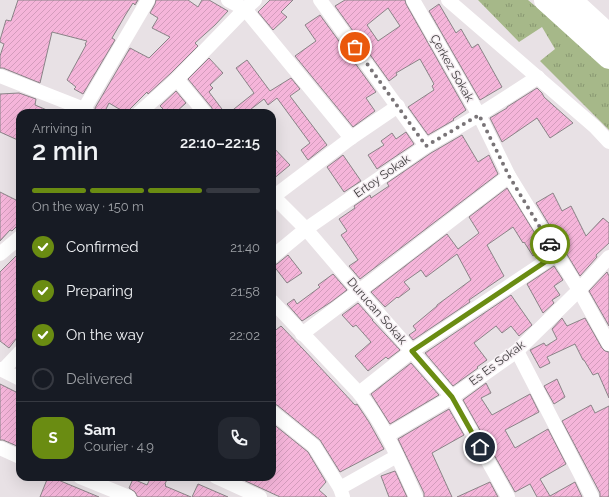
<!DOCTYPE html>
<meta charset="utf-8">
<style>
body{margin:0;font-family:Raleway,sans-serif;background:#242831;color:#f1f3f6;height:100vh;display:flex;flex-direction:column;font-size:15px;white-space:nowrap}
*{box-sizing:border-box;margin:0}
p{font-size:13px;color:#9ea1a6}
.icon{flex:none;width:22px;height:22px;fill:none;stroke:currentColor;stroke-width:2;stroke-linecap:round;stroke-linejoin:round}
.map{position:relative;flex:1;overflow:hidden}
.sheet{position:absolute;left:16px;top:109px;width:260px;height:372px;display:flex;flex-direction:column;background:#171b24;border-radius:12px;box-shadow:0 4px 16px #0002}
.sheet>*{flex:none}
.pin{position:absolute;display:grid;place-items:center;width:34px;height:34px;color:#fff;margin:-17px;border:2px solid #fff;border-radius:50%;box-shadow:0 1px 4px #0007}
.courier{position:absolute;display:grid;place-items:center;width:40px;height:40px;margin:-20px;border:3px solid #6a8c12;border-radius:50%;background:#fff;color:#222;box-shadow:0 1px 5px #0007}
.summary em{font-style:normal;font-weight:600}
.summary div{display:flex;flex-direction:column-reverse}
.summary{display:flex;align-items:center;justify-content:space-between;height:68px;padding:0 16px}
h1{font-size:26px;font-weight:600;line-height:30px}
.bar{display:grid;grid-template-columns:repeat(4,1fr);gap:6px 4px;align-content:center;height:48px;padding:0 16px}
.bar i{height:5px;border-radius:3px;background:#363941}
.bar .active{background:#6a8c12}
.bar p{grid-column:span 4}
.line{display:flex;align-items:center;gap:10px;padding:0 16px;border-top:1px solid #363941}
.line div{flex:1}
.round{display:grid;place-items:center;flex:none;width:42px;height:42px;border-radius:12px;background:#242831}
ol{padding:0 16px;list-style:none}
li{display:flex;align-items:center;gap:12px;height:44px}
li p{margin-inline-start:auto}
li .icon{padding:4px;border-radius:50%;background:#6a8c12;color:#fff;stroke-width:4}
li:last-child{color:#9ea1a6}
li i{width:22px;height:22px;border:2px solid #363941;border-radius:50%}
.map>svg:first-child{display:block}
</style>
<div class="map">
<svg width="609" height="497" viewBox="0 0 609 497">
<defs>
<pattern id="grass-tufts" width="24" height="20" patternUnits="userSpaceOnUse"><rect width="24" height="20" fill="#a6b889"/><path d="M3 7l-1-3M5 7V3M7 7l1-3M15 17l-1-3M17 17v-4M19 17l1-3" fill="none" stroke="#889771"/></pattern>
<pattern id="building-hatch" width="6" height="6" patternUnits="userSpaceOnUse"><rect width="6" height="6" fill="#f5b5da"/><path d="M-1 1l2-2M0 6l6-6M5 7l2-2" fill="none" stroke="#d39cbc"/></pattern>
</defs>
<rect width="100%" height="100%" fill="#e8e1e5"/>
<polygon fill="url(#grass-tufts)" points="478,0 528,0 609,68 609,130 540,61 555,49 542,27 519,42"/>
<g fill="url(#building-hatch)" stroke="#8a8387" fill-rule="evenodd">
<polygon points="18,0 138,0 135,5 133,3 126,14 112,38 115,40 83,94 74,89 76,87 67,80 86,45 85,44 87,41 52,32 40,83 3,68 0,68 0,56 4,44 0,42 0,40 6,20 11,21"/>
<polygon points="156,0 188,0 198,7 202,0 209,0 228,11 215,25 195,43 198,46 171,73 148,94 147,92 126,113 109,103 104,113 96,113 95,108 130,48 149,58 170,37 152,28 158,18 150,13 155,4"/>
<polygon points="270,0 293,0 281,12 287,17 273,30 258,12"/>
<path d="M 345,0 L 405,0 L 406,4 L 466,110 L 453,119 L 454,120 L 428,135 L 408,107 L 434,90 L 432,86 L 434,84 L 420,59 L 396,73 L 397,75 L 389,81 L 335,6 ZM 388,8 L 400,26 L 378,41 L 367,25 Z"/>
<polygon points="439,4 456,33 461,29 472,48 478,44 502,87 480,100 429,11"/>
<polygon points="320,15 376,92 366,98 375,111 353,127 295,56 316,41 305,25"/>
<polygon points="209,58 223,73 210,85 213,88 209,92 225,113 213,113 212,108 188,79"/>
<polygon points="247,60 270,91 291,78 300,89 290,96 327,145 308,160 301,150 310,143 277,98 268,105 264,99 246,113 229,113 254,93 236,68"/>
<polygon points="537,88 542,93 544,97 573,123 550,138 537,118 502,142 490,118 507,108 507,107"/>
<polygon points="176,91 186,103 175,113 167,113 160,106"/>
<polygon points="19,93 36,99 35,105 54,113 20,113 20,141 0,132 0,94"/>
<polygon points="406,132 414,144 377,169 368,155 384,145 381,141 392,133 396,139"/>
<polygon points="462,135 478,162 489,155 498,174 360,279 349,266 358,260 341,235 347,231 339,219 355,208 354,206 370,195 371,198 389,186 387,183 431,153"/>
<polygon points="272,146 290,165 272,180"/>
<polygon points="343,155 361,181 344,192 327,167"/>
<polygon points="507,188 544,248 533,256 524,242 523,243 513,227 487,245 504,276 469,300 470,302 413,340 409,335 416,330 413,326 437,306 437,305 471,280 457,254 426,277 421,270 404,282 410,289 398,298 397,297 385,307 371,292 447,234 458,249 479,233 469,217"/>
<polygon points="0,192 20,202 20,223 12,231 10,230 0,241"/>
<polygon points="553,193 562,211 571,206 586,236 603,218 609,223 609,243 596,255 597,257 580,276 536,203"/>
<polygon points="20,252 20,334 9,348 0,341 0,272"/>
<polygon points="288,255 302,273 287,283 273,265 277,264"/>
<polygon points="554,266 563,280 554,286 560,295 552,300 554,303 543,313 527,284"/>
<polygon points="607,272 609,276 609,326 589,291"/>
<polygon points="333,274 347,290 331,302 302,321 287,304 294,299 297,304 320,287 318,285"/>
<polygon points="511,295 532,325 519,336 511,326 502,333 496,326 474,343 487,360 477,367 478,368 453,386 425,353"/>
<polygon points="358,303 373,320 372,320 400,350 388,359 386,357 368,371 355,356 371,342 356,325 353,327 342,315"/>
<polygon points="562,318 567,326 585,318 602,348 605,351 609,352 609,398 598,373 593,375 584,360 583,360 575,344 547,357 550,363 540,368 530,350 544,343 546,346 557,339 552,329"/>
<polygon points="281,326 304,350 355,405 357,404 369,422 384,449 340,472 320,440 277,405 272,404 272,333"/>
<polygon points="411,363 439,395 390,424 371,394"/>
<polygon points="557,379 565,397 554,404 544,386"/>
<polygon points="486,383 491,393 481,398 492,415 530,394 539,412 505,430 515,448 548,429 566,464 540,479 550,496 575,482 582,497 537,497 530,484 515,492 463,400"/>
<polygon points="0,384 20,394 20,443 17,446 3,440 0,440"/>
<polygon points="591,405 595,413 609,406 609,497 600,497 600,493 562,421"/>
<polygon points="449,409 464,435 432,453 452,497 424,497 424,493 398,439"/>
<polygon points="272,423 308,452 326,482 319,490 327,497 280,497 237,477 272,477"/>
<polygon points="395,471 396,473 407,497 389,497 381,476"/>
<polygon points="48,477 51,477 99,497 40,497"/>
<polygon points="151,477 168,477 165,484 166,485 165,486 191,497 139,497 137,496 135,492 129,488 133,479 147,485"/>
<polygon points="490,482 498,497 457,497"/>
<polygon points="198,484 228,497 192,497"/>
</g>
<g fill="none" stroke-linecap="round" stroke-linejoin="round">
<g stroke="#fff" stroke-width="14">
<polyline points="228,0 245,9 351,138"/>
<polyline points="320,0 426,146"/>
<polyline points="413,0 479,115 509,176 579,290 609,344"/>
<polyline points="448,0 595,127 609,142"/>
<polyline points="0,76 84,109 88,113"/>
<polyline points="177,79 205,113"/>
<polyline points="84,109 148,0"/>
<polyline points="139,113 177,79 245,9 255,0"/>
<polyline points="272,195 306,229 359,291 452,397 508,497"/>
<polyline points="273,197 351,138 398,106"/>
<polyline points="0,254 20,237"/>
<polyline points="272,257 306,229 426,146 479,115 538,77"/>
<path d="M 272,301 L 359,393 C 385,425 399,460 416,497"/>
<polyline points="302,334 359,291 509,176"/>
<polyline points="517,351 592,497"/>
<polyline points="0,369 20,379"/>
<polyline points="3,370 20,352"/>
<polyline points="359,393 412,351 557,254"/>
<polyline points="272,412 314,446 340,488 343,497"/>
<polyline points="388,435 452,397 517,351 579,290 609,257"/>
<polyline points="0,448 20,457"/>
<polyline points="80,477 129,497"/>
<polyline points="216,477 260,497"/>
<polyline points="340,488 397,456"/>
</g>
<g stroke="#fff" stroke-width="22">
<polyline points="545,0 609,58"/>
<polyline points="571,0 609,35"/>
</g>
</g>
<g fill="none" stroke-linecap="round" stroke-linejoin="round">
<polyline stroke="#797477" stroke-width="4" stroke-dasharray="0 7.2" points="355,47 426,146 479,115 509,176 550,244"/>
<polyline stroke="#6a8c12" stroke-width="5" points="480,447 452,397 412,351 557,254 550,244"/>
</g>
<g text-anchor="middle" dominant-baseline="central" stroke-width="3" stroke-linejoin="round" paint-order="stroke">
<g font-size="12" fill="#3d3a3c" stroke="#f5eef2">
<text transform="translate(452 68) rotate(60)">Çerkez Sokak</text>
<text transform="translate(382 176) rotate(-35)">Ertoy Sokak</text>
<text transform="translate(377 311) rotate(49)">Durucan Sokak</text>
<text transform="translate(497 363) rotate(-37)">Es Es Sokak</text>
</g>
</g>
</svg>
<div class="pin" style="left:355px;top:47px;background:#ea580c"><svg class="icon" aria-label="bag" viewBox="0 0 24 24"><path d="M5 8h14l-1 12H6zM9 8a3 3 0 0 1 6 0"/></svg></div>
<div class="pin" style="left:480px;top:447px;background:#1f2937"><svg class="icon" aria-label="home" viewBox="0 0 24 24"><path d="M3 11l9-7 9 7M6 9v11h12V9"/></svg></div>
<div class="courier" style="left:550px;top:244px"><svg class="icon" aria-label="car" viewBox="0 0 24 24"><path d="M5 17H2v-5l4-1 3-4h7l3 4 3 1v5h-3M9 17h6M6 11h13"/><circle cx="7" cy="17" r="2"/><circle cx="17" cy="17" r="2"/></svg></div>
<section class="sheet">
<div class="summary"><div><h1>2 min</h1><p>Arriving in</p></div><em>22:10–22:15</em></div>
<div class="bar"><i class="active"></i><i class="active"></i><i class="active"></i><i></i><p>On the way · 150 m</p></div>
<ol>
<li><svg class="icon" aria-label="check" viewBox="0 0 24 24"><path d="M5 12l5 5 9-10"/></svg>Confirmed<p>21:40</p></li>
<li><svg class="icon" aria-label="check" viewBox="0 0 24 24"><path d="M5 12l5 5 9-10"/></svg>Preparing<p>21:58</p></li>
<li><svg class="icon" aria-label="check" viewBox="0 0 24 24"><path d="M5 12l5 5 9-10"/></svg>On the way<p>22:02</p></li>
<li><i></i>Delivered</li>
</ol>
<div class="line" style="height:72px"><b class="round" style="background:#6a8c12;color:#fff">S</b><div><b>Sam</b><p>Courier · 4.9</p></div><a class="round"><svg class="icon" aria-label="phone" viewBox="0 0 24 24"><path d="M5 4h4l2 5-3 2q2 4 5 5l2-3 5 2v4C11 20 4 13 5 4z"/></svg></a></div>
</section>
</div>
